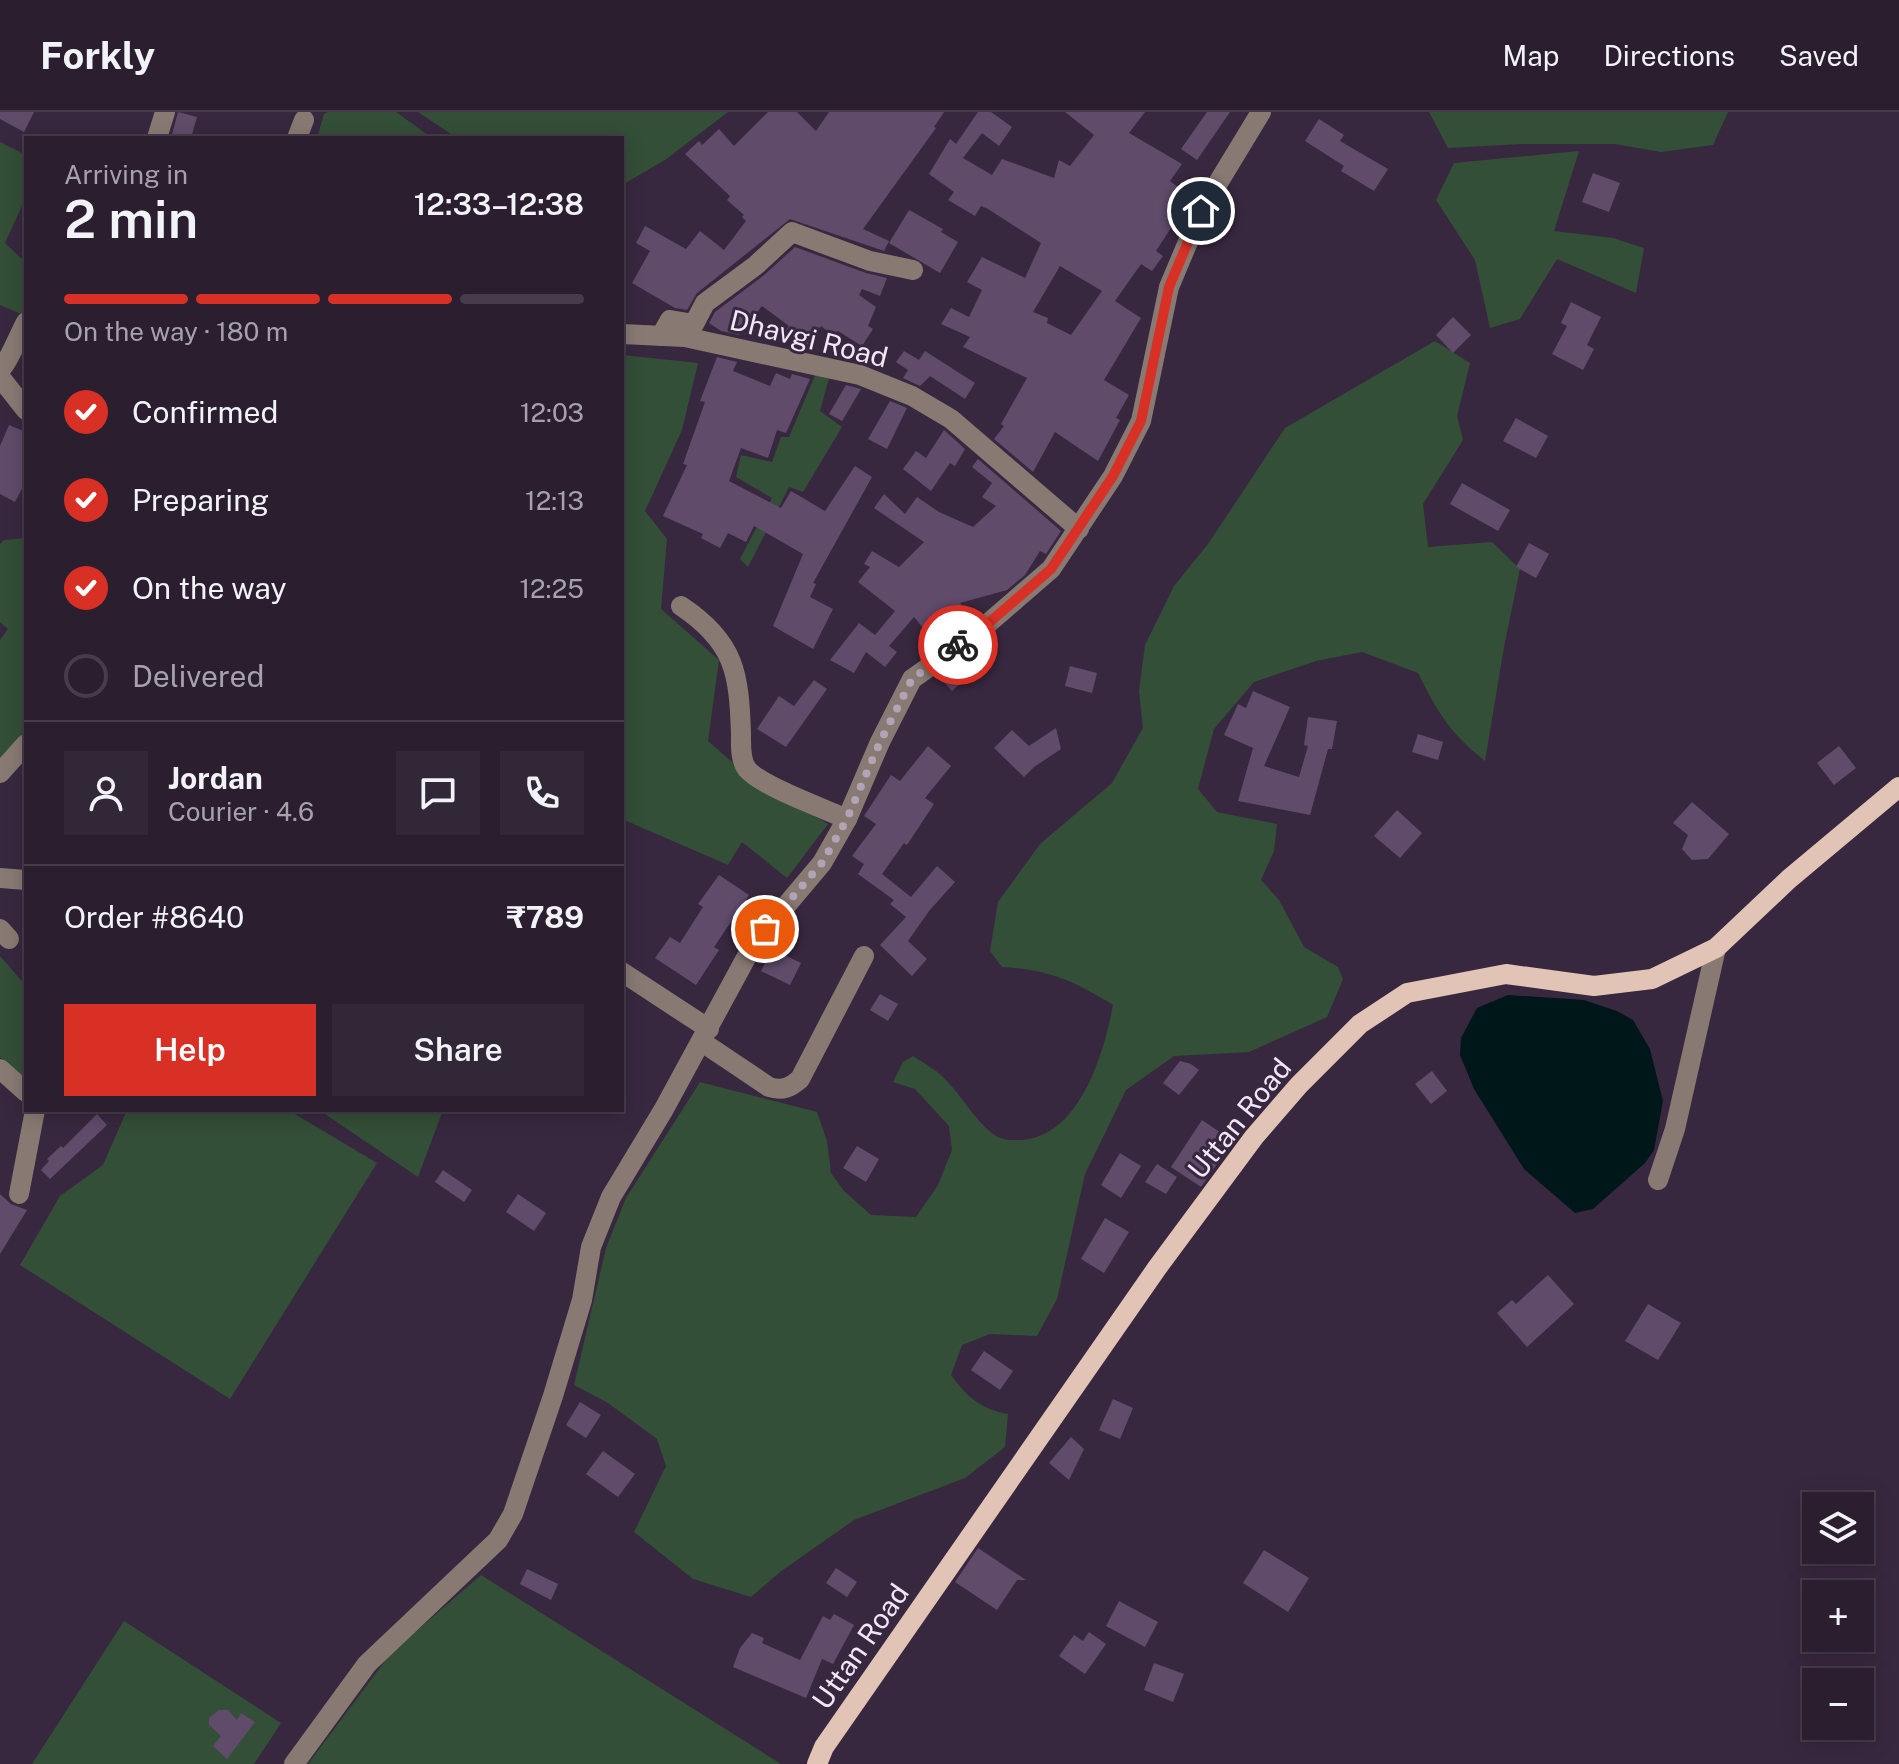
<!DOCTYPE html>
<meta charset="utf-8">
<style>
body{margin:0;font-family:"Public Sans",sans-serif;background:#322737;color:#f1f3f6;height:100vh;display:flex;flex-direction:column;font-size:30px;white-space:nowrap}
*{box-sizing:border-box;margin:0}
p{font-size:26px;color:#a5a2aa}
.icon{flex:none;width:44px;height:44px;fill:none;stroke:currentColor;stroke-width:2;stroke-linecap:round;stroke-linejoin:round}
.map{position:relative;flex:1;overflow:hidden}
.side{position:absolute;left:24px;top:24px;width:600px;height:976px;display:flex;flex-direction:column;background:#2a1e2f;border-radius:0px;box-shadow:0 4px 20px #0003,0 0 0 2px #463c4b}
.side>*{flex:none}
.buttons{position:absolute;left:1802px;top:1380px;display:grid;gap:16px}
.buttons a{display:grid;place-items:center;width:72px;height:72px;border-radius:0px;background:#2a1e2f;box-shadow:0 4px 20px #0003,0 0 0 2px #463c4b;font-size:40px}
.pin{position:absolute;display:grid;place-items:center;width:68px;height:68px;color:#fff;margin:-34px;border:4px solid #fff;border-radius:50%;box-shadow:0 2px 8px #0007}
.courier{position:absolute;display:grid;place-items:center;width:80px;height:80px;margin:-40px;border:6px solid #d93025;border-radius:50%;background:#fff;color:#222;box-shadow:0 2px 10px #0007}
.summary em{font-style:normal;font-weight:600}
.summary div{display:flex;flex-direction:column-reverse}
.summary{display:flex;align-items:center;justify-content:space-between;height:136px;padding:0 40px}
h1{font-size:52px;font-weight:600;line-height:60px}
.bar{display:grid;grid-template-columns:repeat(4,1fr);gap:12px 8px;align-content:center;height:96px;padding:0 40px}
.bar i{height:10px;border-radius:6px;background:#463c4b}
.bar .active{background:#d93025}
.bar p{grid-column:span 4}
.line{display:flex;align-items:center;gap:20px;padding:0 40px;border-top:2px solid #463c4b}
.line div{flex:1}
.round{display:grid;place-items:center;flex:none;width:84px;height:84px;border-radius:0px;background:#322737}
ol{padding:0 40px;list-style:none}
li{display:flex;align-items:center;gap:24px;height:88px}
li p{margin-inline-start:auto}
li .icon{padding:8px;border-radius:50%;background:#d93025;color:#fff;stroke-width:4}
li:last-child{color:#a5a2aa}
li i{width:44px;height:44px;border:4px solid #463c4b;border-radius:50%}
.button{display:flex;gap:16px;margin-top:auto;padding:16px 40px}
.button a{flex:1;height:92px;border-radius:0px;background:#d93025;color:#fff;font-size:32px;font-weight:600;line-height:92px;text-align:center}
.button a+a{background:#322737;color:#f1f3f6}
header{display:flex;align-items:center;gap:48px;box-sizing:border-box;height:112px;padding:0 40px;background:#2a1e2f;border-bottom:2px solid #463c4b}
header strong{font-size:38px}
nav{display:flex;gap:44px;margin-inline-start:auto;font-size:28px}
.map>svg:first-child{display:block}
</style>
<header>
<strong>Forkly</strong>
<nav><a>Map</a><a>Directions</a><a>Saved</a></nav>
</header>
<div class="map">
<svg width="1899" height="1652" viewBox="0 0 1899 1652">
<rect width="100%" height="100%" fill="#38283f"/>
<g fill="#334f37">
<polygon points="328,0 396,0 432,26 317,26 324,2"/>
<polygon points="418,0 728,0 665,48 622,73 622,26 457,26"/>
<polygon points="1429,0 1728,0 1713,33 1661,40 1615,32 1522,32 1448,36"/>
<polygon points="0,30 26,43 26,85 5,131 26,151 26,204 0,193"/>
<polygon points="1579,39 1554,119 1613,126 1644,136 1636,181 1557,147 1520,207 1490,216 1475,148 1436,88 1454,51"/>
<path d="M 1435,229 L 1470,251 L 1457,304 L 1463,328 L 1423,392 L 1428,435 L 1492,430 L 1520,457 L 1504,535 L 1485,649 C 1450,621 1438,601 1418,561 L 1362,540 L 1316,549 L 1254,570 L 1214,617 L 1198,677 L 1217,700 L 1277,712 L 1274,739 L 1261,768 L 1279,788 L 1304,835 L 1338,855 L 1343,867 L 1327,905 L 1249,940 L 1174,944 L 1126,978 L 1085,1062 L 1057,1187 L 1037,1224 L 990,1222 L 962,1233 L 951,1263 C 967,1285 981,1297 1008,1302 L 1005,1335 L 965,1366 L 854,1408 L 780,1460 L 751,1485 L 693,1467 L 634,1420 L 666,1354 L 657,1327 L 608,1291 L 574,1273 L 606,1136 L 626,1086 L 700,970 L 817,1000 L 827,1029 L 831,1061 L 844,1079 L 871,1103 L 916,1105 L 938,1073 L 952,1038 L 949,1014 L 915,977 L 893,970 L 903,950 L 913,944 C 923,951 935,957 943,965 C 961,982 977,1013 998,1025 C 1006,1029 1014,1028 1022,1028 C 1080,1024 1104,941 1113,893 C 1075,869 1047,857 1002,855 L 990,839 L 998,790 L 1040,732 L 1112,671 L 1143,616 L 1139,579 L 1145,533 L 1174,474 L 1208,432 L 1285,316 Z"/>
<polygon points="622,243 698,251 682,318 645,399 667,427 661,497 719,548 708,629 748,664 828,712 787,766 742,730 728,753 622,707 622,597 626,586 622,593"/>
<polygon points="816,261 829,266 820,299 842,315 803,380 789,375 748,455 740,447 772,386 736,365 741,343 772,350 781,325 789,325"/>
<polygon points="26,426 26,617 0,648 0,528 8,517 0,510 0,432 4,428"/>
<polygon points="0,844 26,874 26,970 0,945"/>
<polygon points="127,998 288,998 377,1051 230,1287 20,1153 60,1084 103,1053"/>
<polygon points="319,998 443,998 418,1065"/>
<polygon points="481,1463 781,1652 308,1652 391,1541"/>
<polygon points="124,1509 281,1611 254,1652 32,1652"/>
</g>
<polygon fill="#00171a" points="1508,883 1584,888 1617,899 1633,908 1650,937 1663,989 1654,1038 1645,1051 1593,1097 1575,1101 1524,1057 1474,977 1460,943 1461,926 1477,896"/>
<g fill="#604b6b" fill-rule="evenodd">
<polygon points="0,0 34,0 24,20 0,7"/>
<polygon points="178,0 197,5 191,26 171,26"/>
<polygon points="768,0 797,0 816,19 829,0 944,0 934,15 936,16 863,117 889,129 884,139 790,107 697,181 687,198 675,196 632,171 650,139 636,131 645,114 686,137 700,119 724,138 746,109 742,105 744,103 727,88 730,84 685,42 699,29 702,33 719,17 734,34"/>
<path d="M 978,0 L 991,0 L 1012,15 L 999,34 L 982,21 L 963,46 L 992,63 L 1002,47 L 1054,66 L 1059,48 L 1070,54 L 1094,23 L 1065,0 L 1145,0 L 1129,21 L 1182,52 L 1170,69 L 1191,85 L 1156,139 L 1163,144 L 1152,159 L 1141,152 L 1115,189 L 1141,206 L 1104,268 L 1129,283 L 1116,306 L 1120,308 L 1098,349 L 1055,320 L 1033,360 L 994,327 L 1004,314 L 1001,312 L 1027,266 L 963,235 L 970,225 L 941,212 L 951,196 L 969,205 L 982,178 L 967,170 L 982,145 L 1025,166 L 1041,131 L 988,97 L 981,94 L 975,104 L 948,88 L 954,80 L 929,62 L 950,27 L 956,32 ZM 1060,154 L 1102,179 L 1071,223 L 1047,211 L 1048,206 L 1033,200 Z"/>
<polygon points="1207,0 1230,0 1197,48 1181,37"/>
<polygon points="1319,7 1344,23 1340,29 1388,57 1374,79 1341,59 1344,54 1305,29"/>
<polygon points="1593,61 1620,71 1609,100 1582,90"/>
<polygon points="909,98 943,117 941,120 958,130 940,161 889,131"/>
<polygon points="795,135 866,161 887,166 880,184 862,177 859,183 876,195 868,214 873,217 862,234 838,219 834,224 821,214 804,237 783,223 789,214 762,194 739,223 721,219 709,211 715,200 763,164"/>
<polygon points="1571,190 1601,205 1587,233 1594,237 1583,258 1552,242 1567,214 1561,211"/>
<polygon points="1453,205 1471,223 1453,241 1436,223"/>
<polygon points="904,239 919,248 925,239 975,271 965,287 930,264 920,274 903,266 908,258 896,250"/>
<polygon points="717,245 737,250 733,259 770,274 776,261 790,267 792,262 810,267 786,321 777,318 768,346 741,336 729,369 781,396 791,379 825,399 855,354 872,365 813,471 816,472 810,485 833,497 813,537 773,514 803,442 754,414 746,430 728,421 720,436 701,426 703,422 663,404 687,353 683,352 705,290 700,289"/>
<polygon points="846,273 861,277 842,309 829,302"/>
<polygon points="890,289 907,296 887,337 868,327"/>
<polygon points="1516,306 1548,324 1536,346 1503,329"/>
<polygon points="9,313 26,320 26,369 15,390 0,382 0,334"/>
<polygon points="944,318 965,337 955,354 950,351 931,379 903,357 916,339 926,346"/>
<polygon points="978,347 1061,419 1046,442 1040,439 1025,463 1007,478 960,491 973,505 937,533 914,505 889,534 897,540 885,555 866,540 854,561 830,548 859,511 875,523 895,499 858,470 870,455 864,452 872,439 899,455 924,430 874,396 884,382 905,402 917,385 939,400 973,415 996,394 982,385 992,371 972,355"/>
<polygon points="1462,371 1510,398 1498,419 1450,392"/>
<polygon points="1529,431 1549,442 1536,466 1516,455"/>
<polygon points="978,536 991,552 974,565 971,561 952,579 938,564"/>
<polygon points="1070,554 1097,561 1092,581 1065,574"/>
<polygon points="814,568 827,577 786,635 757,617 779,584 794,594"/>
<polygon points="1253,579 1290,595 1264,654 1299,665 1308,634 1304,633 1308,605 1337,609 1332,637 1328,637 1310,703 1238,689 1253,636 1224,623 1238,592 1246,596"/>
<polygon points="1056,616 1061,637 1034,655 1024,665 994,636 1012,618 1029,634"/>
<polygon points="1418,622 1443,630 1438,648 1412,640"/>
<polygon points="928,634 951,654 925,686 934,692 907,733 904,731 882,762 911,785 937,754 955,770 929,799 908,829 927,847 912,864 880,833 906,805 890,792 894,788 858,762 864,752 852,744 876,712 864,704 891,663 900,669"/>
<polygon points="1839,634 1856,656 1834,673 1817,651"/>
<polygon points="1692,690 1729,722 1708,747 1692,748 1682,737 1688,723 1673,711"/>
<polygon points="1397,698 1422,721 1400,746 1374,724"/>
<polygon points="719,763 749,783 714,835 719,838 696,873 655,846 670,825 680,831 703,795 698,792"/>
<polygon points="772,837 801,851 790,873 761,859"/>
<polygon points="880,882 898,892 888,909 870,898"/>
<polygon points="1180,949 1191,952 1199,958 1179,983 1163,971"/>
<polygon points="1432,959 1447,979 1431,992 1415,972"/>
<polygon points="97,1002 107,1013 50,1067 41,1058 49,1049 47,1047 61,1034 63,1036"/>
<polygon points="1202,1008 1233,1029 1201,1075 1171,1055"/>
<polygon points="857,1034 879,1047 866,1070 843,1056"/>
<polygon points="1120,1041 1141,1054 1121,1086 1101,1073"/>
<polygon points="1157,1052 1177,1065 1166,1082 1145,1070"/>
<polygon points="443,1058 472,1078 464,1090 435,1070"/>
<polygon points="0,1082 11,1092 27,1098 0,1142"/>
<polygon points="518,1082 546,1101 534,1119 506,1100"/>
<polygon points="1105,1106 1129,1120 1104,1161 1081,1147"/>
<polygon points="1548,1163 1574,1192 1527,1235 1497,1201 1512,1188 1516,1192"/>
<polygon points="1648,1192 1681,1211 1658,1248 1625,1229"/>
<polygon points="984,1239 1013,1259 1000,1278 971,1258"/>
<polygon points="1113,1287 1133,1296 1120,1327 1099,1318"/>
<polygon points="580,1290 601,1303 586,1326 566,1313"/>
<polygon points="1071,1325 1084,1337 1069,1368 1049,1351"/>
<polygon points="603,1339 635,1362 618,1385 586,1362"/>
<polygon points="978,1436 1026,1468 1017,1468 997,1498 955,1470"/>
<polygon points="1264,1438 1309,1466 1288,1500 1243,1471"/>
<polygon points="836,1456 857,1470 847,1485 826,1471"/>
<polygon points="527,1457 558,1472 551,1488 520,1472"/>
<polygon points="1119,1489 1158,1510 1145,1535 1106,1514"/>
<polygon points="834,1502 854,1513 833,1552 822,1547 806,1586 733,1555 740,1536 752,1521 764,1526 762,1531 800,1548 823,1504 830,1508"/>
<polygon points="1089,1520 1106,1532 1085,1562 1059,1544 1074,1523 1083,1529"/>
<polygon points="1154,1551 1184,1562 1173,1590 1144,1578"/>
<polygon points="219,1598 228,1598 237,1608 241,1601 255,1610 227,1647 213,1634 221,1624 209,1613 209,1606"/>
</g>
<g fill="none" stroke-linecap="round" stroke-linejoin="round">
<g stroke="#887a73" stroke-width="20">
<polyline points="157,26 165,0"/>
<polyline points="297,26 304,8"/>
<polyline points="622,222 685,225 860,263 912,284 951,307 1079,417"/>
<polyline points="661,224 670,208 694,212 705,191 755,154 792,120 870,149 913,158"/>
<path d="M 0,258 C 7,253 20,221 26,210"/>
<polyline points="0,265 26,298"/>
<path d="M 681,494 C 735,530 739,561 741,622 C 741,633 740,648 747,657 C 761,674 825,697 847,707"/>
<polyline points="0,661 26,632"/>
<polyline points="0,766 26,768"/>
<polyline points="0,817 9,827"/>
<polyline points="622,860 709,917"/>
<path d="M 702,930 L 769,975 C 782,979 790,976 800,967 L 864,844"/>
<polyline points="0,957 26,980"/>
<polyline points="1658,1068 1675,1017 1716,836"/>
<polyline points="19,1082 35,998"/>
<polyline points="294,1652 367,1552 498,1428 513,1402 553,1284 582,1188 591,1135 611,1085 664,997 753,833 822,751 847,707 880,630 912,567 977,521 1051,457 1113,364 1141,309 1169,175 1201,99 1261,0"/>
</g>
<polyline stroke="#e2c4b6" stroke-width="20" points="817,1652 824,1635 1157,1156 1254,1025 1299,973 1360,912 1407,881 1506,862 1594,874 1652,867 1716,836 1789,767 1899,675"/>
</g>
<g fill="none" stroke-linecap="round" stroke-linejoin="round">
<polyline stroke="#b0a4b6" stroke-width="8" stroke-dasharray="0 14.4" points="765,817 822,751 847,707 880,630 912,567 958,533"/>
<polyline stroke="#d93025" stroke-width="10" points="958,533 977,521 1051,457 1113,364 1141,309 1169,175 1201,99"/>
</g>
<g text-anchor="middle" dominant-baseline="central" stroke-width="6" stroke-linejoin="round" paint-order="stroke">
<g font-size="28" fill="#f1e7f6" stroke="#38283f">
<text transform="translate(809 226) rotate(14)">Dhavgi Road</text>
<text transform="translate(1239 1006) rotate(-51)">Uttan Road</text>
<text transform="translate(860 1534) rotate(-55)">Uttan Road</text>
</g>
</g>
</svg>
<div class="buttons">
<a><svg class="icon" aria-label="layers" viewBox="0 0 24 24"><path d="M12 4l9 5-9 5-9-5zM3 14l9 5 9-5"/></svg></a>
<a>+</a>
<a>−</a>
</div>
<div class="pin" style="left:765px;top:817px;background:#ea580c"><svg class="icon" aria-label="bag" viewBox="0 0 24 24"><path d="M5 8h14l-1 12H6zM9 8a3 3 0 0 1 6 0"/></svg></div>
<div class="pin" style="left:1201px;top:99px;background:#1f2937"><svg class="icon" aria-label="home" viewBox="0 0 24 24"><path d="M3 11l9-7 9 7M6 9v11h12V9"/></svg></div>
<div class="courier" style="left:958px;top:533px"><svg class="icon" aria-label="bike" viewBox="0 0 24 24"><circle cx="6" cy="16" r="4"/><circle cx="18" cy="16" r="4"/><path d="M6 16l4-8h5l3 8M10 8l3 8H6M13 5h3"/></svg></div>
<section class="side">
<div class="summary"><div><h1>2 min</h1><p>Arriving in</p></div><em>12:33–12:38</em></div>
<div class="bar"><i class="active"></i><i class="active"></i><i class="active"></i><i></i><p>On the way · 180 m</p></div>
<ol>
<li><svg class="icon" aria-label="check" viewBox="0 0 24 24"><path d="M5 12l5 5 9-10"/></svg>Confirmed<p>12:03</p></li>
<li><svg class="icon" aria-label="check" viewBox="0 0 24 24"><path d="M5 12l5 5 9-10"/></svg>Preparing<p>12:13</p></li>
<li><svg class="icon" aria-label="check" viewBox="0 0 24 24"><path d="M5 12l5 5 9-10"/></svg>On the way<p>12:25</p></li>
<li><i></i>Delivered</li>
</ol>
<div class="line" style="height:144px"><a class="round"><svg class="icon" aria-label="person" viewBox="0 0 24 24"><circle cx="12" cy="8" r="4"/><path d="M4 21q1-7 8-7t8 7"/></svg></a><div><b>Jordan</b><p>Courier · 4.6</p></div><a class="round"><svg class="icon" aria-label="chat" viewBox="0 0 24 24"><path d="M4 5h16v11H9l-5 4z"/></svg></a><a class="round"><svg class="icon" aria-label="phone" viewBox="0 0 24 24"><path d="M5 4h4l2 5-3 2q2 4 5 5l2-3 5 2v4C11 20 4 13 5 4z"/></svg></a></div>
<div class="line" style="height:104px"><div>Order #8640</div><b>₹789</b></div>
<div class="button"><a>Help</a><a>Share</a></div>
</section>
</div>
